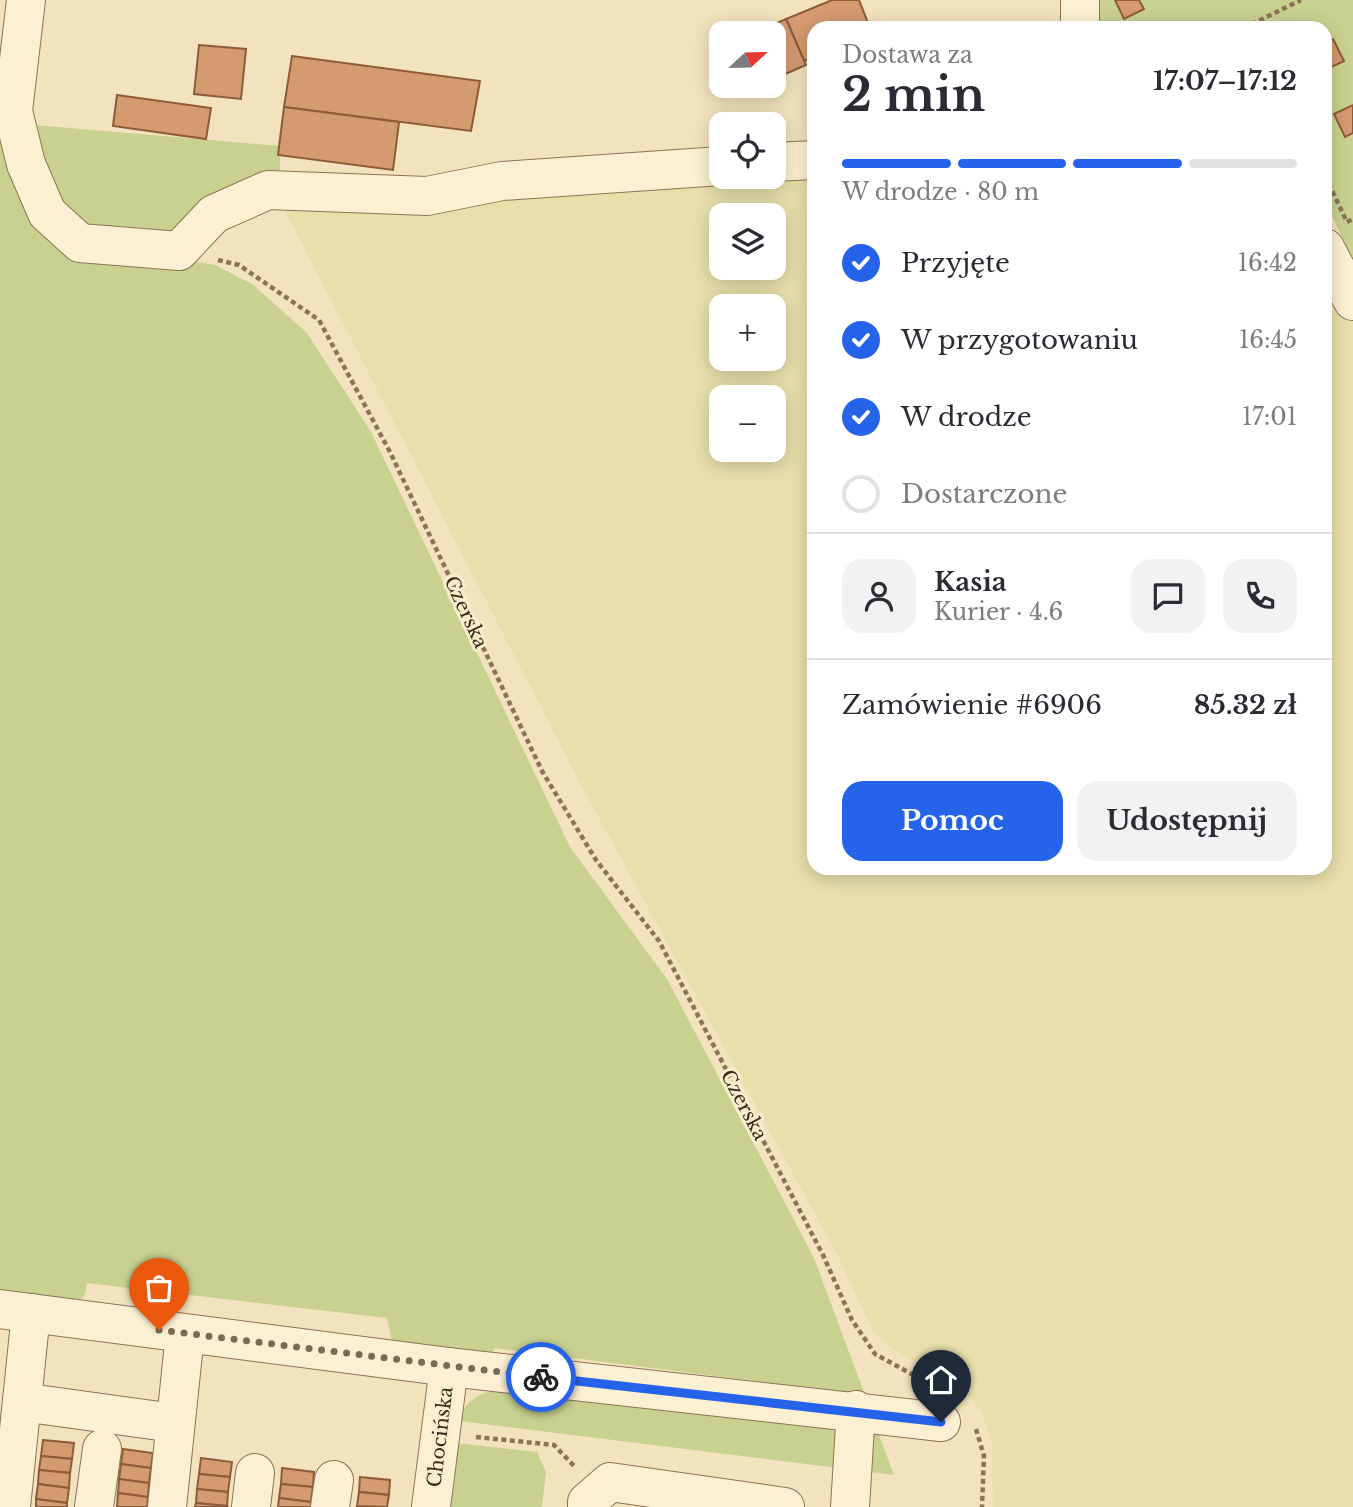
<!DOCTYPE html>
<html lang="pl">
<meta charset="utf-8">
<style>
body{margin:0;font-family:"Libre Baskerville",serif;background:#f2f2f3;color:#2b2b33;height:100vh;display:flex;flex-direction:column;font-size:26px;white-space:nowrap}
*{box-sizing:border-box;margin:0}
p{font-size:23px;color:#7c7c81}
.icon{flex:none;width:38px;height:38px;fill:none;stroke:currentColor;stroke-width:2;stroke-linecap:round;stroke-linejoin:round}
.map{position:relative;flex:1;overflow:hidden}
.details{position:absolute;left:807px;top:21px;width:525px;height:854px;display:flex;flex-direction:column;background:#fff;border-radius:21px;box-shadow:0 4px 18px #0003}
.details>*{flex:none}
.needle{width:46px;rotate:68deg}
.tools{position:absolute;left:709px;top:21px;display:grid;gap:14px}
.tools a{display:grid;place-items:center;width:77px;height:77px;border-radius:14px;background:#fff;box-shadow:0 4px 18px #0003;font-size:35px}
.pin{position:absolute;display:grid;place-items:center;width:60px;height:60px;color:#fff;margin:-72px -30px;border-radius:50% 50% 50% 0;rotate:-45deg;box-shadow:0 0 7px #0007}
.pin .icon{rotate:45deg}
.courier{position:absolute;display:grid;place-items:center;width:70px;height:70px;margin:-35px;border:5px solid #2563eb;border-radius:50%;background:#fff;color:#222;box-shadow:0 2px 9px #0007}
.head em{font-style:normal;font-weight:700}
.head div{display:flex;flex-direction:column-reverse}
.head{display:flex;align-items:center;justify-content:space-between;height:119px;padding:0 35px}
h1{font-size:46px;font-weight:700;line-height:52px}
.bar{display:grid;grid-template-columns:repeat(4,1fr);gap:10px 7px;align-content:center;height:84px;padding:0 35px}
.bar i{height:9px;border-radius:5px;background:#e1e1e2}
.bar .selected{background:#2563eb}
.bar p{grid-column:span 4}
.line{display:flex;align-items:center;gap:18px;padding:0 35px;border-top:2px solid #e1e1e2}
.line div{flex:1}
.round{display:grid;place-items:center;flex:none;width:74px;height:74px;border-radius:21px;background:#f2f2f3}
ol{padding:0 35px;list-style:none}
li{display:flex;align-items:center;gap:21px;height:77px}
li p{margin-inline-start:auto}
li .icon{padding:7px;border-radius:50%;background:#2563eb;color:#fff;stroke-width:4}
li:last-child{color:#7c7c81}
li i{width:38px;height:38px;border:4px solid #e1e1e2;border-radius:50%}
.primary-button{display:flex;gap:14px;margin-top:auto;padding:14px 35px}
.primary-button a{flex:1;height:80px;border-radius:21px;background:#2563eb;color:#fff;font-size:28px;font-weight:700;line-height:80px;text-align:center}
.primary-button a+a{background:#f2f2f3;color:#2b2b33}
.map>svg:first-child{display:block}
</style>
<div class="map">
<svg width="1353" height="1507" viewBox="0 0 1353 1507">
<rect width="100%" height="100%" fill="#f2e3be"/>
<path fill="#e8dfab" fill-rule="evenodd" d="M 814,177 L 814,868 L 1325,868 L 1325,260 L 1353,315 L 1353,1507 L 993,1507 L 992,1445 L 981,1411 L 958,1383 L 895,1351 L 873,1331 L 838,1256 L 580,783 L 278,197 L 366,209 ZM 721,215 L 774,215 L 774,268 L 721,268 ZM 721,306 L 774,306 L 774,359 L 721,359 ZM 721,397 L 774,397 L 774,450 L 721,450 Z"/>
<g fill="#c9d191">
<polygon points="1090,0 1353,0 1353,260 1325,201 1325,28 1089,28"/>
<polygon points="0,122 280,146 280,177 183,259 215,265 252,284 307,333 371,432 570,847 667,979 814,1258 865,1395 494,1348 492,1357 392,1341 387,1318 87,1283 85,1295 77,1302 0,1293"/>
<path d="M 548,1388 L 879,1435 L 894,1475 L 459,1421 C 469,1381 516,1390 548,1388 Z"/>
<polygon points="456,1443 537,1452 546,1472 542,1507 447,1507"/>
</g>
<g fill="#d49a70" stroke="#8e5b38" stroke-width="2">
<polygon points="832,0 859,0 870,28 814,28 814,57 804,61 786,19"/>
<polygon points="1115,0 1139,0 1144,9 1124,19"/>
<polygon points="786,19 806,65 774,79 774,33 753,33"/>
<polygon points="1333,39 1344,61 1325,70 1325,43"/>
<polygon points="199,45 246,49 241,99 194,94"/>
<polygon points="292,56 480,81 471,131 284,107"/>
<polygon points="117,95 211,108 206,139 113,126"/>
<polygon points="1353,105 1353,133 1345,137 1334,114"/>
<polygon points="284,107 399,122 393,170 278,155"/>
<polygon points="43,1440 74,1443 72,1459 41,1456"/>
<polygon points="123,1449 153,1453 151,1468 121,1464"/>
<polygon points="41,1456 72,1459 70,1473 39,1470"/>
<polygon points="201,1458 232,1462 230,1477 199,1474"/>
<polygon points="121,1464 151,1468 149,1483 119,1479"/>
<polygon points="282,1468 314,1472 313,1487 281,1484"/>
<polygon points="39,1470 70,1473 69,1488 38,1484"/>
<polygon points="199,1474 230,1477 228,1492 197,1489"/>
<polygon points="360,1477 390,1480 389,1495 359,1492"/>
<polygon points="119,1479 149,1483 148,1497 118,1493"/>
<polygon points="38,1484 69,1488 67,1503 36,1499"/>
<polygon points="281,1484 313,1487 311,1502 279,1498"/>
<polygon points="197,1489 228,1492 227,1506 196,1503"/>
<polygon points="359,1492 389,1495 387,1507 357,1506"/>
<polygon points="118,1493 148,1497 147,1507 117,1507"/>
<polygon points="279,1498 311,1502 311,1507 278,1507"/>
<polygon points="36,1499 67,1503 67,1507 36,1507"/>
<polygon points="196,1503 227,1506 226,1507 195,1507"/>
</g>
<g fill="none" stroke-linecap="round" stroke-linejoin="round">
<g stroke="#8c7355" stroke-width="40">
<g id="minor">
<polyline points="26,0 13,111 26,164 47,213 80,243 179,251 214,214 268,190 427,196 502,181 721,166"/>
<polyline points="1080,28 1080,0"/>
<polyline points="774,162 814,160"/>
<polyline points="1325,248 1353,301"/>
<polyline points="0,1309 449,1367 941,1422"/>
<polyline points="22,1402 174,1423"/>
<polyline points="11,1507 31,1313"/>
<polyline points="94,1507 102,1449"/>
<polyline points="167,1507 185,1334"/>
<polyline points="251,1507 255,1473"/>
<polyline points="330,1507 334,1480"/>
<polyline points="431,1507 449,1367"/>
<polyline points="587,1507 587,1502 610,1482 785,1507"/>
<polyline points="850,1507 856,1410"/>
</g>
</g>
<g stroke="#8c7355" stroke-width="4.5" stroke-dasharray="5 3.5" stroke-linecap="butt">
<polyline points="1244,28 1301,0"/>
<polyline points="1325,176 1347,222 1353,219"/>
<polyline points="218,260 239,265 319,320 390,452 542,771 596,860 659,941 823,1255 852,1320 875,1354 928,1383"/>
<polyline points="976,1429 984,1456 982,1507"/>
<polyline points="476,1437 554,1445 576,1468"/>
</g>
<use href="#minor" stroke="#fcf0d2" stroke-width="38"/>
</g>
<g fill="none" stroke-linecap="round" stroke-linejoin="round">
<polyline stroke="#7a6b54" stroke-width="7" stroke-dasharray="0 12.6" points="159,1330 541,1377"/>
<polyline stroke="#2563eb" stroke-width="9" points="541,1377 941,1422"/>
</g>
<g text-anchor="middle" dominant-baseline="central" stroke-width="6" stroke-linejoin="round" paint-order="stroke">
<g font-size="19" fill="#3a2a1b" stroke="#f9edce">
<text transform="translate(466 612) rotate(65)">Czerska</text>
<text transform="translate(744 1105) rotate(62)">Czerska</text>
<text transform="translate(440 1437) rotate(-83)">Chocińska</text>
</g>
</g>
</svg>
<div class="tools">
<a><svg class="needle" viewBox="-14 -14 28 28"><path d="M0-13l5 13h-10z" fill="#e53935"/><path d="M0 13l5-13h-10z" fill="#7c7c81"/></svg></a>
<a><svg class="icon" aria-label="locate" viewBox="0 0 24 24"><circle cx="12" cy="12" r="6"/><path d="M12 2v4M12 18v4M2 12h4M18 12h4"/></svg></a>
<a><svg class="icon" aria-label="layers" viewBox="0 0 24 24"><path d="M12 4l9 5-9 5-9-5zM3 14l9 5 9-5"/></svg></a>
<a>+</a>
<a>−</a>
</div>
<div class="pin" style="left:159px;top:1330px;background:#ea580c"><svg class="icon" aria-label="bag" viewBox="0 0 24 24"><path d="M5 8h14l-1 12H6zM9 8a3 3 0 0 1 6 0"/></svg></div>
<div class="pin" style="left:941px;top:1422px;background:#1f2937"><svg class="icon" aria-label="home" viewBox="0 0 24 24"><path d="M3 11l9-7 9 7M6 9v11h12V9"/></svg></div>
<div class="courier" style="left:541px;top:1377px"><svg class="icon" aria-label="bike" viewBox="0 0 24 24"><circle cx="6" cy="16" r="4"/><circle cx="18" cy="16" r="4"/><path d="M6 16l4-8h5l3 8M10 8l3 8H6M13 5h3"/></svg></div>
<section class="details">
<div class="head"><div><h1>2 min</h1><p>Dostawa za</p></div><em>17:07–17:12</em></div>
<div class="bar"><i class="selected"></i><i class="selected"></i><i class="selected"></i><i></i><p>W drodze · 80 m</p></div>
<ol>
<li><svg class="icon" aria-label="check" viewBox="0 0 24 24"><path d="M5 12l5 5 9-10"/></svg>Przyjęte<p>16:42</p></li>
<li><svg class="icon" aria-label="check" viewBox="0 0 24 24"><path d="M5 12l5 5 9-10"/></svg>W przygotowaniu<p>16:45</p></li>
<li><svg class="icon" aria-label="check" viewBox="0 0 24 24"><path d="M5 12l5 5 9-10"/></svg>W drodze<p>17:01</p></li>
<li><i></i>Dostarczone</li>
</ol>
<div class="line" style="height:126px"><a class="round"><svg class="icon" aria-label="person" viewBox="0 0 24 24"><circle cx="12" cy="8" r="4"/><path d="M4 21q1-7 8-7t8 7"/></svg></a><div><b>Kasia</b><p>Kurier · 4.6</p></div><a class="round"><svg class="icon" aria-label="chat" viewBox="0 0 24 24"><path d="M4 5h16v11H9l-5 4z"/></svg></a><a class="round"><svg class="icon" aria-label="phone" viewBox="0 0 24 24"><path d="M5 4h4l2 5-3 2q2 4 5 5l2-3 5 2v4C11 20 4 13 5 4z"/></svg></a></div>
<div class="line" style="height:91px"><div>Zamówienie #6906</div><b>85.32 zł</b></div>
<div class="primary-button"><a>Pomoc</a><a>Udostępnij</a></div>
</section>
</div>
